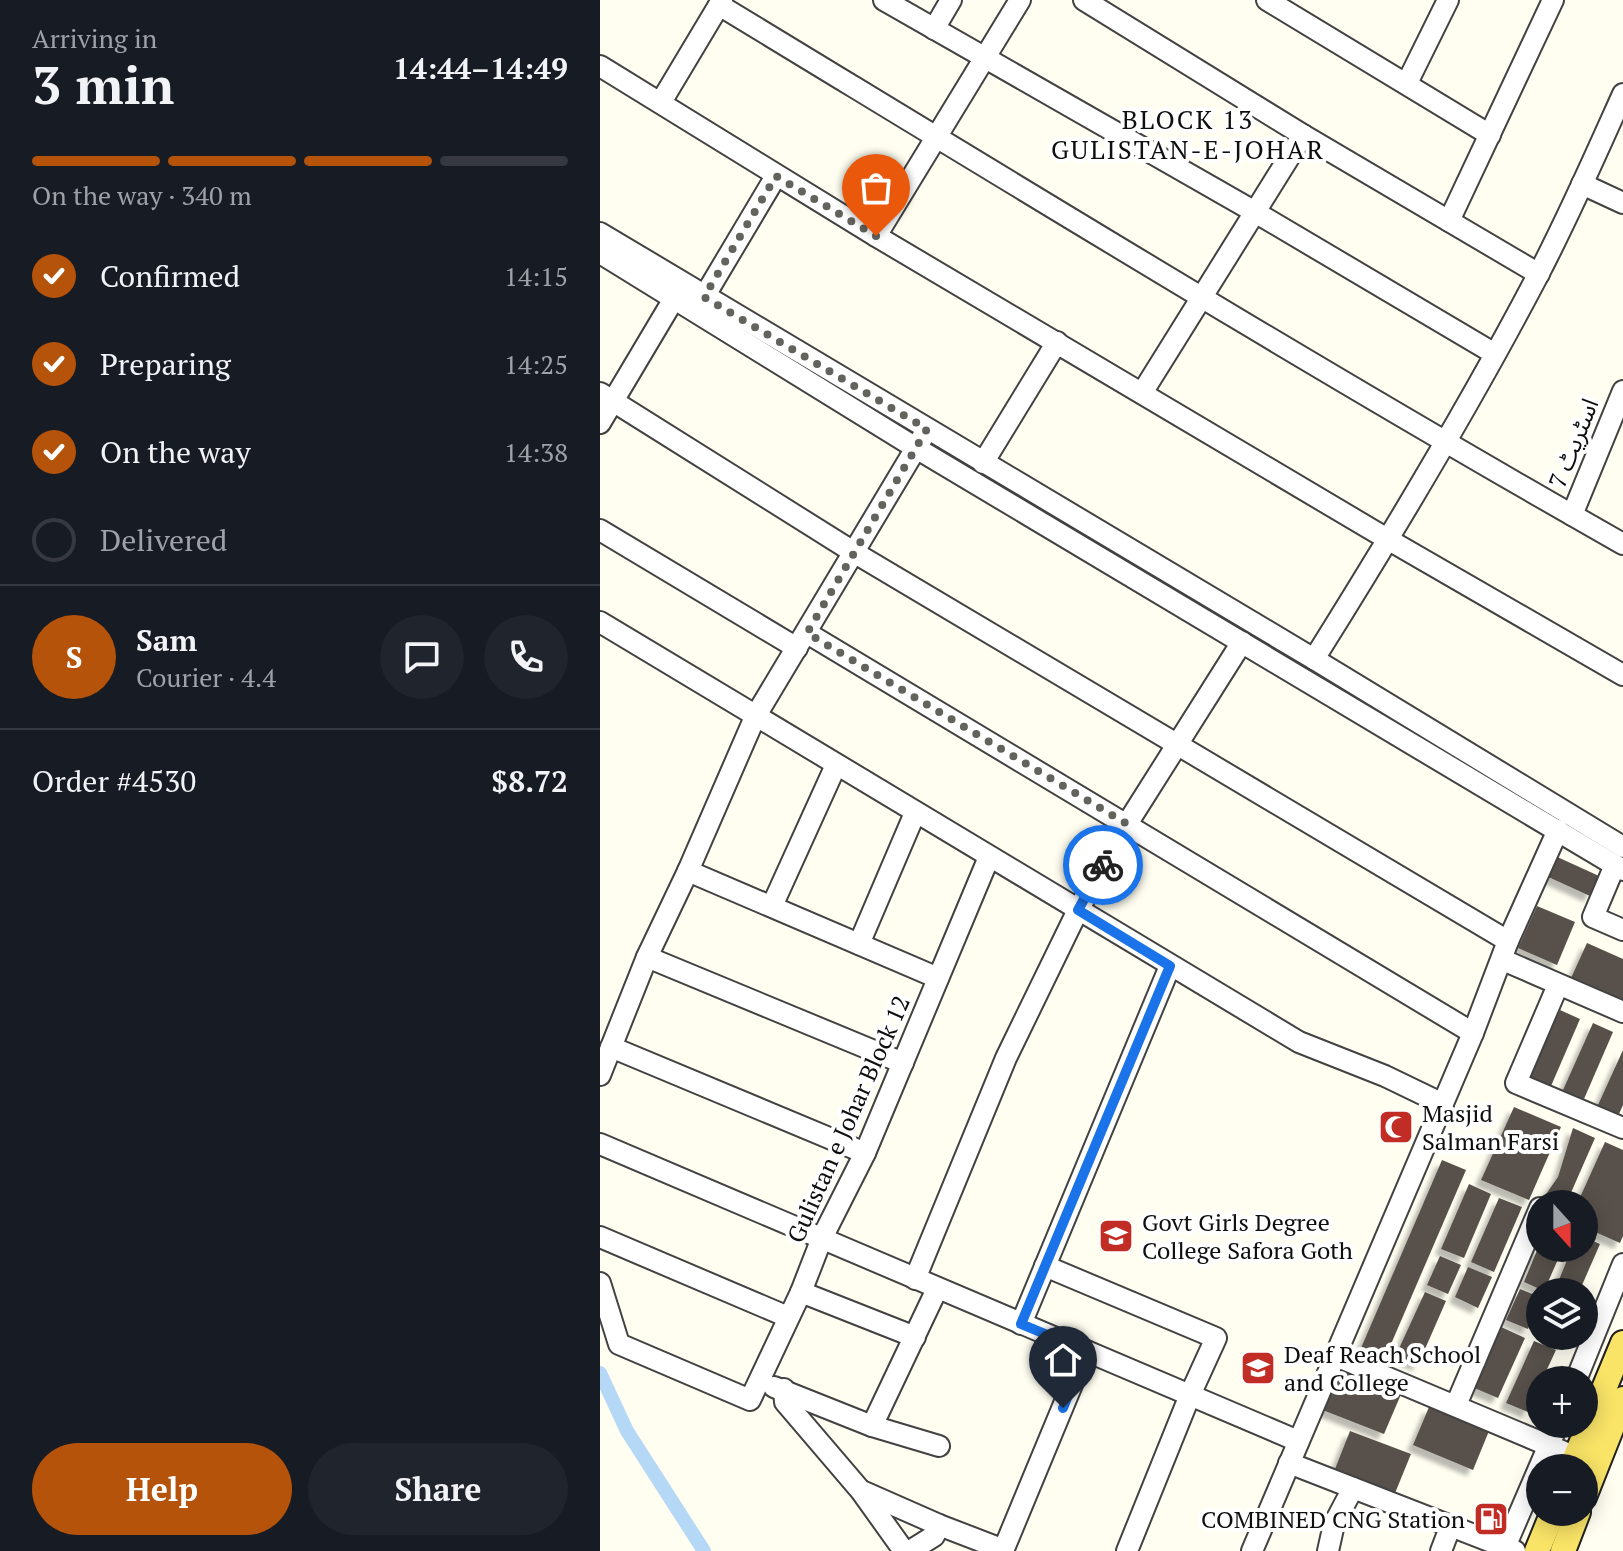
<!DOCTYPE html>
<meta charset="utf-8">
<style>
body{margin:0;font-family:"PT Serif","Noto Sans Arabic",serif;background:#20242c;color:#f1f3f6;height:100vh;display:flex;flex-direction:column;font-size:30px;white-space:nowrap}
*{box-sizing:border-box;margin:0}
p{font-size:26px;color:#9ea1a6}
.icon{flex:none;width:44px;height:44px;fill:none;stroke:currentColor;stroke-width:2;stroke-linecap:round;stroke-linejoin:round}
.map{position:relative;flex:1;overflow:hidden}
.panel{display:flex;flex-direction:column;background:#171b24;width:600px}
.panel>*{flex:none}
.needle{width:52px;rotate:159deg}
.buttons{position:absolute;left:926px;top:1190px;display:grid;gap:16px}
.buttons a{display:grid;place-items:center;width:72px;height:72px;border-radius:50%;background:#171b24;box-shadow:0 4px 20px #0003;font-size:40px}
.pin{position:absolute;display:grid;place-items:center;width:68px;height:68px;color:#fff;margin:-82px -34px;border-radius:50% 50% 50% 0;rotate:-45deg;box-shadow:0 0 8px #0007}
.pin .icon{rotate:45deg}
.courier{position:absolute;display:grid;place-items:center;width:80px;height:80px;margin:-40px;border:6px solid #1a73e8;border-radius:50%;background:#fff;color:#222;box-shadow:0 2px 10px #0007}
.head em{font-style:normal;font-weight:800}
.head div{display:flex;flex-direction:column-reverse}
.head{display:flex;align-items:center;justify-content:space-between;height:136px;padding:0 32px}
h1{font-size:52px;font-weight:800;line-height:60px}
.bar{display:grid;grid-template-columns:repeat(4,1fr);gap:12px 8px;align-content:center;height:96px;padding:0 32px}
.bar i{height:10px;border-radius:6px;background:#363941}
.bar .active{background:#b45309}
.bar p{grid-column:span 4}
.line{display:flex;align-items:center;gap:20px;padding:0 32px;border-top:2px solid #363941}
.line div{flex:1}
.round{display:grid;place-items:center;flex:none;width:84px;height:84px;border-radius:42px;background:#20242c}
ol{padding:0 32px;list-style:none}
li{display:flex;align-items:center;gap:24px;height:88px}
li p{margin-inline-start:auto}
li .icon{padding:8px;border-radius:50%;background:#b45309;color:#fff;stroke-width:4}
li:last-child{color:#9ea1a6}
li i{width:44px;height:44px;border:4px solid #363941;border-radius:50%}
.cta{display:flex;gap:16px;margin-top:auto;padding:16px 32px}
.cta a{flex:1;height:92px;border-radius:48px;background:#b45309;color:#fff;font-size:32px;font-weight:800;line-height:92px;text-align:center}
.cta a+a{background:#20242c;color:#f1f3f6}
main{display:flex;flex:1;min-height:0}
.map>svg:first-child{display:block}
</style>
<main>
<section class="panel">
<div class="head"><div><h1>3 min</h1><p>Arriving in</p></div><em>14:44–14:49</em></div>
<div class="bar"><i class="active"></i><i class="active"></i><i class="active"></i><i></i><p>On the way · 340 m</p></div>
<ol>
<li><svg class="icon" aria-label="check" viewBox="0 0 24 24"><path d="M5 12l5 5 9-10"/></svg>Confirmed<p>14:15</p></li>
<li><svg class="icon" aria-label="check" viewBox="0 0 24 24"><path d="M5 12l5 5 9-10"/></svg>Preparing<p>14:25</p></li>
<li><svg class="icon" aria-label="check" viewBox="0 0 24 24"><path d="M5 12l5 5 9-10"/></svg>On the way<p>14:38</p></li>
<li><i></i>Delivered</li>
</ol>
<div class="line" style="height:144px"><b class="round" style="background:#b45309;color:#fff">S</b><div><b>Sam</b><p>Courier · 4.4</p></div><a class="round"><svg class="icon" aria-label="chat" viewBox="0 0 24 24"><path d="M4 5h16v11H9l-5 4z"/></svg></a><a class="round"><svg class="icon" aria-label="phone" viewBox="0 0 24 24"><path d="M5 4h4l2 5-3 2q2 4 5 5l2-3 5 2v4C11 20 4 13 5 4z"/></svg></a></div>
<div class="line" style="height:104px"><div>Order #4530</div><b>$8.72</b></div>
<div class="cta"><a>Help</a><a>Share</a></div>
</section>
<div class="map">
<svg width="1023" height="1551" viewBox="0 0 1023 1551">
<defs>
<filter id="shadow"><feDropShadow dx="-6" dy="6" stdDeviation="2" flood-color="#0004"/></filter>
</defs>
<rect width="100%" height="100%" fill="#fffef1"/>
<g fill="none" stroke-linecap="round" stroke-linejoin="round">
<polyline stroke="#b5d8f7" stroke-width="14" points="0,1373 27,1431 104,1551"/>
</g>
<g fill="#58514b" filter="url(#shadow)">
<polygon points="953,855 999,876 990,896 944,875"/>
<polygon points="937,906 975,922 957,965 918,948"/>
<polygon points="987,943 1023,959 1023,1001 971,978"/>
<polygon points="960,1010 980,1019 951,1086 930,1077"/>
<polygon points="993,1023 1013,1032 984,1099 963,1090"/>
<polygon points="1023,1050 1023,1105 1019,1114 998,1105"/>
<polygon points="914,1107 961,1127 929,1200 881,1180"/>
<polygon points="973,1128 995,1138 966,1204 939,1204 958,1177"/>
<polygon points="1005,1142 1023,1150 1023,1236 1020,1243 984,1227 984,1204 977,1204"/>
<polygon points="842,1160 866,1170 785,1358 761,1348"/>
<polygon points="869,1184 891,1194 864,1258 841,1249"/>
<polygon points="899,1198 922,1207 894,1272 871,1262"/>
<polygon points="984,1237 1000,1244 979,1292 954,1292 972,1248 984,1248"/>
<polygon points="938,1248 963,1248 944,1291 924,1282"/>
<polygon points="840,1256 861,1265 848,1294 827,1285"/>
<polygon points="868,1267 892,1277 878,1308 855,1297"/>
<polygon points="920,1289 940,1297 928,1329 906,1320"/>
<polygon points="825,1292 846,1301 818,1365 796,1355"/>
<polygon points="899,1326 925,1338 898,1398 872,1387"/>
<polygon points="934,1341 956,1350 942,1380 940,1380 928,1412 906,1403"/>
<polygon points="739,1363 802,1392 784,1434 720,1409"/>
<polygon points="829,1407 889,1431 873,1470 813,1445"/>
<polygon points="750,1431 811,1454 793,1498 733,1474"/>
</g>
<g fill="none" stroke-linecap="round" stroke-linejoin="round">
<g stroke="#424242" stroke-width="24">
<g id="minor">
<polyline points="284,0 655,212 895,354"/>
<polyline points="484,0 703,135 939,274"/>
<polyline points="667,0 890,135"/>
<path d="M 119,5 C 419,187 718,371 1023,544"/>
<polyline points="334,29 351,0"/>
<polyline points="0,66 276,236 789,540 1023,675"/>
<polyline points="807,83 848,0"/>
<polyline points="61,102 122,0"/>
<polyline points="982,184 1023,203"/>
<polyline points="849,221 953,0"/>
<polyline points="0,233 714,659 1023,847"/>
<polyline points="276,236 420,0"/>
<polyline points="0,253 316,448 1023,870"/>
<polyline points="104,297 176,176"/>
<polyline points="0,393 255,553 908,941"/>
<polyline points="542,393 703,135"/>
<polyline points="0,423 75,297"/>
<polyline points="383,463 457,342"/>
<polyline points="972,515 1023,391"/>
<polyline points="0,530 197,648"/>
<polyline points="0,622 699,1042 785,1076 843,1104"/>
<polyline points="207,633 873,1033"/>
<path d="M 714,659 C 793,533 869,407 938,275 C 969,216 996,154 1023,94"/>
<polyline points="1015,865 993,917 1023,930"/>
<polyline points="88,871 338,978"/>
<polyline points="172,906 236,765"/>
<polyline points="259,944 315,813"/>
<polyline points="47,957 303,1063"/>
<polyline points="903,960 1023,1012"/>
<polyline points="958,985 916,1083 1023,1128"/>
<polyline points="11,1047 265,1153"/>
<polyline points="0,1075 47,957 88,871 155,717 322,438"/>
<polyline points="0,1144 698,1441"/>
<polyline points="0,1237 188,1317"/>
<polyline points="445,1266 616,1338 590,1395 527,1551"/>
<polyline points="315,1279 406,1058 478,910 527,824 642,642"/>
<polyline points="0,1283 19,1344 150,1400 201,1292 222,1238 265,1153 389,857"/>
<polyline points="201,1292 315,1337"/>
<polyline points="421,1324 570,966"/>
<polyline points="736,1356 976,1457"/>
<polyline points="976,1380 1023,1264"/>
<polyline points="174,1387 272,1426 339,1446"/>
<polyline points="184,1389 185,1402 261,1491 304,1551"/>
<polyline points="856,1405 940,1208"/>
<polyline points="272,1426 337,1289"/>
<polyline points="689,1463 915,1551"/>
<polyline points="264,1492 339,1525 404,1550"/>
<polyline points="905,1547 958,1424"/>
<polyline points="310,1551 334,1536 339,1525"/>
<polyline points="403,1551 486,1351"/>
<polyline points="652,1551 873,1033 908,941 958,830"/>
<polyline points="728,1551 734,1524 753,1488"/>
<polyline points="841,1551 851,1525"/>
</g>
</g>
<g stroke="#202020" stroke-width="28">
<g id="major">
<polyline points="971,1468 1023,1343"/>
<polyline points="984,1497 1023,1399"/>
<polyline points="937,1551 953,1512"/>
<polyline points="963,1551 978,1512"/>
</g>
</g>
<use href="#minor" stroke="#fff" stroke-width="20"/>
<use href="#major" stroke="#f9e467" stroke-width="24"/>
</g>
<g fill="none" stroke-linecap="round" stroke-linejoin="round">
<polyline stroke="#63635e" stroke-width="8" stroke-dasharray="0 14.4" points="276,236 176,176 104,297 327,429 207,633 527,824 503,865"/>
<polyline stroke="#1a73e8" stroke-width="10" points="463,1408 486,1351 421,1324 570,966 478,910 503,865"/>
</g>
<defs>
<g id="mosque-square" transform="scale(1.8)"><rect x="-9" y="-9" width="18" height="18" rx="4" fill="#c12d25" stroke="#fff"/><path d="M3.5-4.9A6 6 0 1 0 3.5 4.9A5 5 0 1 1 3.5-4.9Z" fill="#fff"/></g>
<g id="university-square" transform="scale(1.8)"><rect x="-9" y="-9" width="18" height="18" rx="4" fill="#c12d25" stroke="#fff"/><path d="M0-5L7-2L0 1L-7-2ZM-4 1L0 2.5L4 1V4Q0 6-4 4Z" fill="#fff"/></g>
<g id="fuel-square" transform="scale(1.8)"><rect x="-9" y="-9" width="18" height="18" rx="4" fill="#c12d25" stroke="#fff"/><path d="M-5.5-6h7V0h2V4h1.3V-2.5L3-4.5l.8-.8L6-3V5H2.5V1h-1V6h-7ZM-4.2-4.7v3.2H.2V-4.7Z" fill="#fff"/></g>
</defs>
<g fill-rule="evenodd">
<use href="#mosque-square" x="796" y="1127"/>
<use href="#university-square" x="516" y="1236"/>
<use href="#university-square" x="658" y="1368"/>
<use href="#fuel-square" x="891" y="1519"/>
</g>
<g text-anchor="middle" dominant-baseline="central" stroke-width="8" stroke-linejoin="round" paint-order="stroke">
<g font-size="24" fill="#0f0f0f" stroke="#fff">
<text transform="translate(973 443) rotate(-68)">اسٹریٹ 7</text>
<text transform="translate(248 1119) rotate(-66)">Gulistan e Johar Block 12</text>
</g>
<g font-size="24" fill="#0f0f0f" stroke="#fff" text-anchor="start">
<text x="822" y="1113">Masjid<tspan x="822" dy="28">Salman Farsi</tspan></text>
<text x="542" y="1222">Govt Girls Degree<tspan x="542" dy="28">College Safora Goth</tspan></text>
<text x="684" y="1354">Deaf Reach School<tspan x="684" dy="28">and College</tspan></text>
<text x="865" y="1519" text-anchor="end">COMBINED CNG Station</text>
</g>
<g font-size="26" letter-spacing="2" fill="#0f0f0f" stroke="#fff">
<text x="588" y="119">BLOCK 13<tspan x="588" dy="30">GULISTAN-E-JOHAR</tspan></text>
</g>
</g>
</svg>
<div class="buttons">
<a><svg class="needle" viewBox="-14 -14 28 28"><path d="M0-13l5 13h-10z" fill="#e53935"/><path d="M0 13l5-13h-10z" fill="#9ea1a6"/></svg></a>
<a><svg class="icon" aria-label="layers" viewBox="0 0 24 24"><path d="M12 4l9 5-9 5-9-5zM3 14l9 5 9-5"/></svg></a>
<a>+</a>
<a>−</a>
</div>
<div class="pin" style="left:276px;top:236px;background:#ea580c"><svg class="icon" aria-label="bag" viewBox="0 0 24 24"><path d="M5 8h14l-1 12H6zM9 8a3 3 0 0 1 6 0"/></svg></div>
<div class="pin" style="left:463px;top:1408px;background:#1f2937"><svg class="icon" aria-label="home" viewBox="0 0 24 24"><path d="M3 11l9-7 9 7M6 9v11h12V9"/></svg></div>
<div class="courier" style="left:503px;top:865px"><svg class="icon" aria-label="bike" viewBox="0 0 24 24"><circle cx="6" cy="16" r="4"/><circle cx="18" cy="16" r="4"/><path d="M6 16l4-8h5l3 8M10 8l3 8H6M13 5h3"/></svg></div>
</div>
</main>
